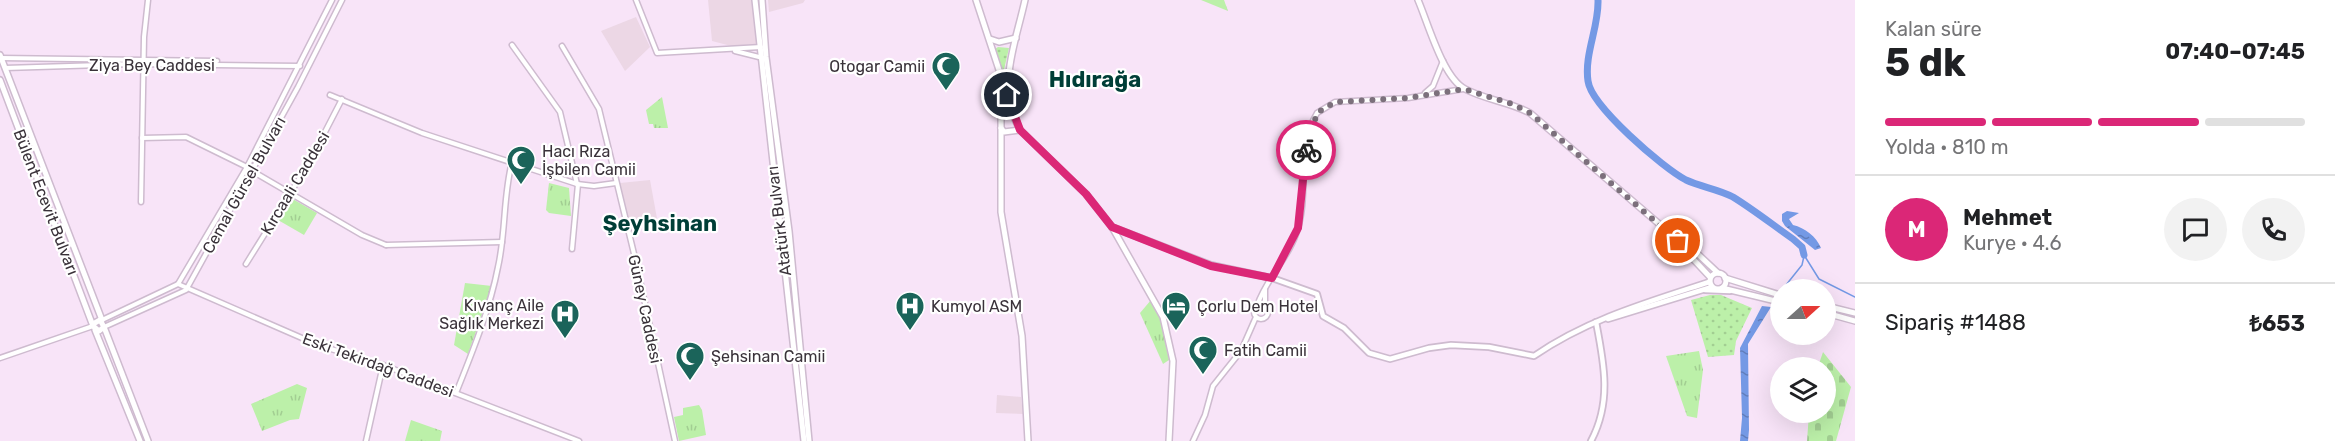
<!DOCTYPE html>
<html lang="tr">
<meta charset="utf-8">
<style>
body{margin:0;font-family:Rubik,sans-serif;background:#f2f2f2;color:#202124;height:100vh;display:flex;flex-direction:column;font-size:22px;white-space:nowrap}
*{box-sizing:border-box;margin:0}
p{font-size:20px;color:#757577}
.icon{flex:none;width:33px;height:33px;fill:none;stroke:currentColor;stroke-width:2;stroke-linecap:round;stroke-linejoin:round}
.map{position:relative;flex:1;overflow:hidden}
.sheet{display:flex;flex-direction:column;background:#fff;width:480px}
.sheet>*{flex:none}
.needle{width:39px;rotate:69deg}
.buttons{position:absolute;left:1770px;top:279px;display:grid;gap:12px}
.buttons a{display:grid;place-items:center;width:66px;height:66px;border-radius:50%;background:#fff;box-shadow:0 6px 24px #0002;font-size:30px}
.pin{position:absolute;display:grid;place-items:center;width:51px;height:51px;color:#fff;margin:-26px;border:3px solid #fff;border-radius:50%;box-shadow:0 2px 6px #0007}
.courier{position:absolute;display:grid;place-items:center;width:60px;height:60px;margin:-30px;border:4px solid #db2777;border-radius:50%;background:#fff;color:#222;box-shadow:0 2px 8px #0007}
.headline em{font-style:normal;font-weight:700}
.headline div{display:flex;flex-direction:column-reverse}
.headline{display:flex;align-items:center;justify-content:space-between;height:102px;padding:0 30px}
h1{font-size:39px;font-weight:700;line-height:45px}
.bar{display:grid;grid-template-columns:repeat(4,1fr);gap:9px 6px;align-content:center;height:72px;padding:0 30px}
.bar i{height:8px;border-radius:4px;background:#e0e0e0}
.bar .active{background:#db2777}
.bar p{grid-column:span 4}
.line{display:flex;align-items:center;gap:15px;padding:0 30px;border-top:2px solid #e0e0e0}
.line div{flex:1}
.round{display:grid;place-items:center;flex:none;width:63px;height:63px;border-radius:32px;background:#f2f2f2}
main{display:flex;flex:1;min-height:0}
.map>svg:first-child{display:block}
</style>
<main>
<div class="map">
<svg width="1855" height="441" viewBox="0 0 1855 441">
<defs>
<pattern id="grass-dots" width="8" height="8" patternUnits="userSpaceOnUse" patternTransform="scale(1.5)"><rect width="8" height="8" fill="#bcf0a9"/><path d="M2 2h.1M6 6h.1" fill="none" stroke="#a2ce92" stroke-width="1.8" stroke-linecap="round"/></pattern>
<pattern id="cemetery-stones" width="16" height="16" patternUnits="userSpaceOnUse" patternTransform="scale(1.5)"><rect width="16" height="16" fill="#bcf0a9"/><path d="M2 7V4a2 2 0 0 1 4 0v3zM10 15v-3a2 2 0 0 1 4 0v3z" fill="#a2ce92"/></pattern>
<pattern id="park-tufts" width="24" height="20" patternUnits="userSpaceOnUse" patternTransform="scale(1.5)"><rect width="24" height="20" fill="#bcf0a9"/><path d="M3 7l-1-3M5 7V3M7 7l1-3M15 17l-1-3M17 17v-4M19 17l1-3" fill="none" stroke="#a2ce92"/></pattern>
<pattern id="water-ripples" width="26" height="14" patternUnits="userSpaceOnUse" patternTransform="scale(1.5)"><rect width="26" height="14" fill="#7499e5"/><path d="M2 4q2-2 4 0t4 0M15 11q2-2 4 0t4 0" fill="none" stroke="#607dbb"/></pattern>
</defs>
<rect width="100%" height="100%" fill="#f8e4f8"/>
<g fill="#ecd7e5">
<polygon points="708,0 754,0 757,44 735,47 712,41"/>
<polygon points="768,0 805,0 803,3 769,12"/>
<polygon points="636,17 650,47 625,71 601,31"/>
<polygon points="650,180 658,224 630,227 620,183"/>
<polygon points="997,395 1021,397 1023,414 996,413"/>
</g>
<g fill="url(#grass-dots)">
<polygon points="998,47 1009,48 1003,74 1000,73 995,49"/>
<polygon points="1710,295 1721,295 1752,308 1736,341 1734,355 1708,357 1691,300"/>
</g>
<polygon fill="url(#cemetery-stones)" points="1823,352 1851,387 1836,441 1807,441 1809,413 1826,412 1826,368 1818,367"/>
<g fill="url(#park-tufts)">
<polygon points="1201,0 1224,0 1228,11"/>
<polygon points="662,97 668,128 654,128 653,124 649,124 646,110"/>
<polygon points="549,183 569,188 571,216 549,213 546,210"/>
<polygon points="291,198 317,213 304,235 278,220"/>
<polygon points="465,283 492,286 468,354 454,345"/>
<polygon points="1151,300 1160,317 1169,360 1163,364 1140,313"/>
<polygon points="1699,351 1703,370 1697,418 1687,416 1666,356"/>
<polygon points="297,384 307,388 299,419 290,420 262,431 251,404"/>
<polygon points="699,405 702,410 706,435 679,441 674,417 683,415 683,408"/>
<polygon points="411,420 442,431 440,441 405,441"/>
</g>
<g fill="url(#water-ripples)">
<path d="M 1787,211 L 1799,213 L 1789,219 L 1793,225 C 1805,228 1816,236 1821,248 L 1815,250 L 1785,226 L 1782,221 L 1782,214 Z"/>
<polygon points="1762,306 1771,307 1748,344 1749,430 1748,441 1740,441 1742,418 1740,348"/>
</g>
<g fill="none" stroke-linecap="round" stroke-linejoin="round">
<g stroke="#7499e5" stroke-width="1.5">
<polyline points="1804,255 1819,279 1855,297"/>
<polyline points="1782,290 1802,265 1804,256"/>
</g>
<path stroke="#7499e5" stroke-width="7" d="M 1598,0 C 1599,27 1584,54 1588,81 C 1591,106 1663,168 1686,180 C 1701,187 1718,189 1733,197 C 1754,210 1773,225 1793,239 L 1802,247 L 1804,255"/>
<g stroke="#cebbcf" stroke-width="7">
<g id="tertiary">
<polyline points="636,0 657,53 761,47"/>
<polyline points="512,45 560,112 577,184"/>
<polyline points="562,46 599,109 636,262 675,441"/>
<polyline points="735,51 763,58"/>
<polyline points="1,58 217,61"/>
<polyline points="5,68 134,64 300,66"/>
<polyline points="1425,93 1433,86 1443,61"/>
<polyline points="330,95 422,133 577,184 594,186 616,183"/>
<polyline points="142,138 186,137 247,167"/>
<polyline points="252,171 362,235 386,245"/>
<polyline points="141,202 144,37 148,0"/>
<polyline points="386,245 502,242"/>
<polyline points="572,249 578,184"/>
<polyline points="246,264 309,163 342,99"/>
<polyline points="178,284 318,345 383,365 579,441"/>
<polyline points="1265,290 1265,306"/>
<circle cx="1261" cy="312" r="7"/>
<path d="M 1257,306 C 1266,278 1290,257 1298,228 C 1309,191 1296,148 1317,113 L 1335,102 L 1408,98 L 1463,89"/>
<polyline points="102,320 178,284 247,167 332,0"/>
<polyline points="104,327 186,290 298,87 342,0"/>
<polyline points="0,358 93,326"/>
<path d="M 456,393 C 472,353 490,309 498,267 C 506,232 503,196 512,162"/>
<polyline points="366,441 383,365"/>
<polyline points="1193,441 1205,415 1213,386 1241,351 1256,317"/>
</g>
</g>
<g stroke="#cebbcf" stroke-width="8">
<g id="secondary">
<path d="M 1112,227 L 1211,265 L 1272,278 L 1317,294 L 1323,316 L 1344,328 L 1369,353 L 1390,359 L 1429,348 L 1451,345 L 1489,347 L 1534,356 C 1588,319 1648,302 1709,282"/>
<polyline points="1705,290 1730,291"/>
<polyline points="1608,319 1712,287"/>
<path d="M 1591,441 C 1612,402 1604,363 1596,322"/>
</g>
</g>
<g stroke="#cebbcf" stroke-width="8">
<g id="primary">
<polyline points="755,0 804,441"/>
<polyline points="762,0 766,57 789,231 809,441"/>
<polyline points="976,0 1001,76 1001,212 1022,336 1028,441"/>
<path d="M 1025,0 C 1015,46 996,86 1020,130 L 1086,194 L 1112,227 L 1163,317 L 1173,361 L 1169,441"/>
<path d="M 1418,0 C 1428,23 1443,78 1465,89 C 1486,100 1510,102 1530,113 L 1665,229 L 1710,277"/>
<polyline points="990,39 999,42 1016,38"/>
<polyline points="0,55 102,320"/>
<polyline points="0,80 93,326 99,331 104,327 100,320 93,324"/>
<polyline points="1001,128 1004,132 1020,130"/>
<polyline points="1680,242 1687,244 1718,273"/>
<circle cx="1718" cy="281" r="8"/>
<polyline points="1725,278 1780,295"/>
<polyline points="1722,288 1780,302"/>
<polyline points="1826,306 1855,313"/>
<polyline points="1826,313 1855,321"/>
<polyline points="104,327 148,441"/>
<polyline points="95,330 140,441"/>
</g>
</g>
<use href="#tertiary" stroke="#fff" stroke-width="4"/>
<use href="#secondary" stroke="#fff" stroke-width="4.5"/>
<use href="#primary" stroke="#fff" stroke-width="5"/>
</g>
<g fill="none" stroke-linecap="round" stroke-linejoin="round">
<polyline stroke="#7c707c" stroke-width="6" stroke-dasharray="0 10.8" points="1306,150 1317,113 1335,102 1408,98 1464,89 1512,104 1530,113 1678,241"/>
<polyline stroke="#db2777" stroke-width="8" points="1007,95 1020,130 1086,194 1112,227 1211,266 1272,278 1298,228 1306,150"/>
</g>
<defs>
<g id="mosque-pin" transform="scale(1.5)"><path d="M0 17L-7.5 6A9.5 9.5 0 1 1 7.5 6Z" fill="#1b645a" stroke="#fff"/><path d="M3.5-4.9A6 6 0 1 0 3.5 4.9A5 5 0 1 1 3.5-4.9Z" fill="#fff"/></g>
<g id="hospital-pin" transform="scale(1.5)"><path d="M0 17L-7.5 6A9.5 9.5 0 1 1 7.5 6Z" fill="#1b645a" stroke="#fff"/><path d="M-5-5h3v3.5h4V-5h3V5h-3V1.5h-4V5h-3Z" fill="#fff"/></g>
<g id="hotel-pin" transform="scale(1.5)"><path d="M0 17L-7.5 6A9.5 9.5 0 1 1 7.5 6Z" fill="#1b645a" stroke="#fff"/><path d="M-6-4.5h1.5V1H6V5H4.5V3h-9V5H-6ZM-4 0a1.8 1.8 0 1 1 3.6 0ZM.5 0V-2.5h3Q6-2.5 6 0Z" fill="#fff"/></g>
</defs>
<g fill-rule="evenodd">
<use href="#mosque-pin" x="946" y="66"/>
<use href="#mosque-pin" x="521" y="160"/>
<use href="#hospital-pin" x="910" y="306"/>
<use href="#hotel-pin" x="1176" y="306"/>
<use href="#hospital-pin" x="565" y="314"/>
<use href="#mosque-pin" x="1203" y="350"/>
<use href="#mosque-pin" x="690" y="356"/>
</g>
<g text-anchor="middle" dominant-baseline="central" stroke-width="4.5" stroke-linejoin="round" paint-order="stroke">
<g font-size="16" fill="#3a323a" stroke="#fff">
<text x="152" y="65">Ziya Bey Caddesi</text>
<text transform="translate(295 183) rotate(-59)">Kırcaali Caddesi</text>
<text transform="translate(244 185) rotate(-61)">Cemal Gürsel Bulvarı</text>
<text transform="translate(46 202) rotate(69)">Bülent Ecevit Bulvarı</text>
<text transform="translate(779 221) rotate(-97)">Atatürk Bulvarı</text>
<text transform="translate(645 309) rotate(78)">Güney Caddesi</text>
<text transform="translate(378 365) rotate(20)">Eski Tekirdağ Caddesi</text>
</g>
<g font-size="16" fill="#3a323a" stroke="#fff" text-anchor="start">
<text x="925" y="66" text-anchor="end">Otogar Camii</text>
<text x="542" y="151">Hacı Rıza<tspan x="542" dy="18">İşbilen Camii</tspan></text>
<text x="544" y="305" text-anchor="end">Kıvanç Aile<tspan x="544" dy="18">Sağlık Merkezi</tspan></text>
<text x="931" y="306">Kumyol ASM</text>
<text x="1197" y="306">Çorlu Dem Hotel</text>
<text x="1224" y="350">Fatih Camii</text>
<text x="711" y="356">Şehsinan Camii</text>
</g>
<g font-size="22" font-weight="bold" fill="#003e37" stroke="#fff">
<text x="1095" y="79">Hıdırağa</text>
<text x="660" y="223">Şeyhsinan</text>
</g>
</g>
</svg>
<div class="buttons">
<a><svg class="needle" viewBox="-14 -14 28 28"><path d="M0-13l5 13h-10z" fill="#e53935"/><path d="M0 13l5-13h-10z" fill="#757577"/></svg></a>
<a><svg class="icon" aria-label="layers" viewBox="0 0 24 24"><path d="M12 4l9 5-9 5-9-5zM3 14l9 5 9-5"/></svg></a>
</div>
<div class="pin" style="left:1678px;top:241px;background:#ea580c"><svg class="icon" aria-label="bag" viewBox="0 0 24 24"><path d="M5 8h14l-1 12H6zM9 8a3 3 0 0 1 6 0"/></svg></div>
<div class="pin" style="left:1007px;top:95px;background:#1f2937"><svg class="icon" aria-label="home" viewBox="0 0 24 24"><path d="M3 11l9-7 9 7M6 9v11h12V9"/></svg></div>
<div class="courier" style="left:1306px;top:150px"><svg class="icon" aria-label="bike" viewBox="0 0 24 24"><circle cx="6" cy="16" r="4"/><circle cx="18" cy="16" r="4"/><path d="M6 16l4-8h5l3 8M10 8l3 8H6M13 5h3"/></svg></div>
</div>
<section class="sheet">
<div class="headline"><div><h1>5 dk</h1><p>Kalan süre</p></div><em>07:40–07:45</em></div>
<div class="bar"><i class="active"></i><i class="active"></i><i class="active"></i><i></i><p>Yolda · 810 m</p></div>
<div class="line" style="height:108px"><b class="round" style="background:#db2777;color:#fff">M</b><div><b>Mehmet</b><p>Kurye · 4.6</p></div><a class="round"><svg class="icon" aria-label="chat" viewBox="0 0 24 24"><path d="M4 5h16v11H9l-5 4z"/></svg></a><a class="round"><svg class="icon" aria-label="phone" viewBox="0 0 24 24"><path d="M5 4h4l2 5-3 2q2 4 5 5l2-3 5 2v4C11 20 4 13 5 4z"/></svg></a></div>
<div class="line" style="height:78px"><div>Sipariş #1488</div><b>₺653</b></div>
</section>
</main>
